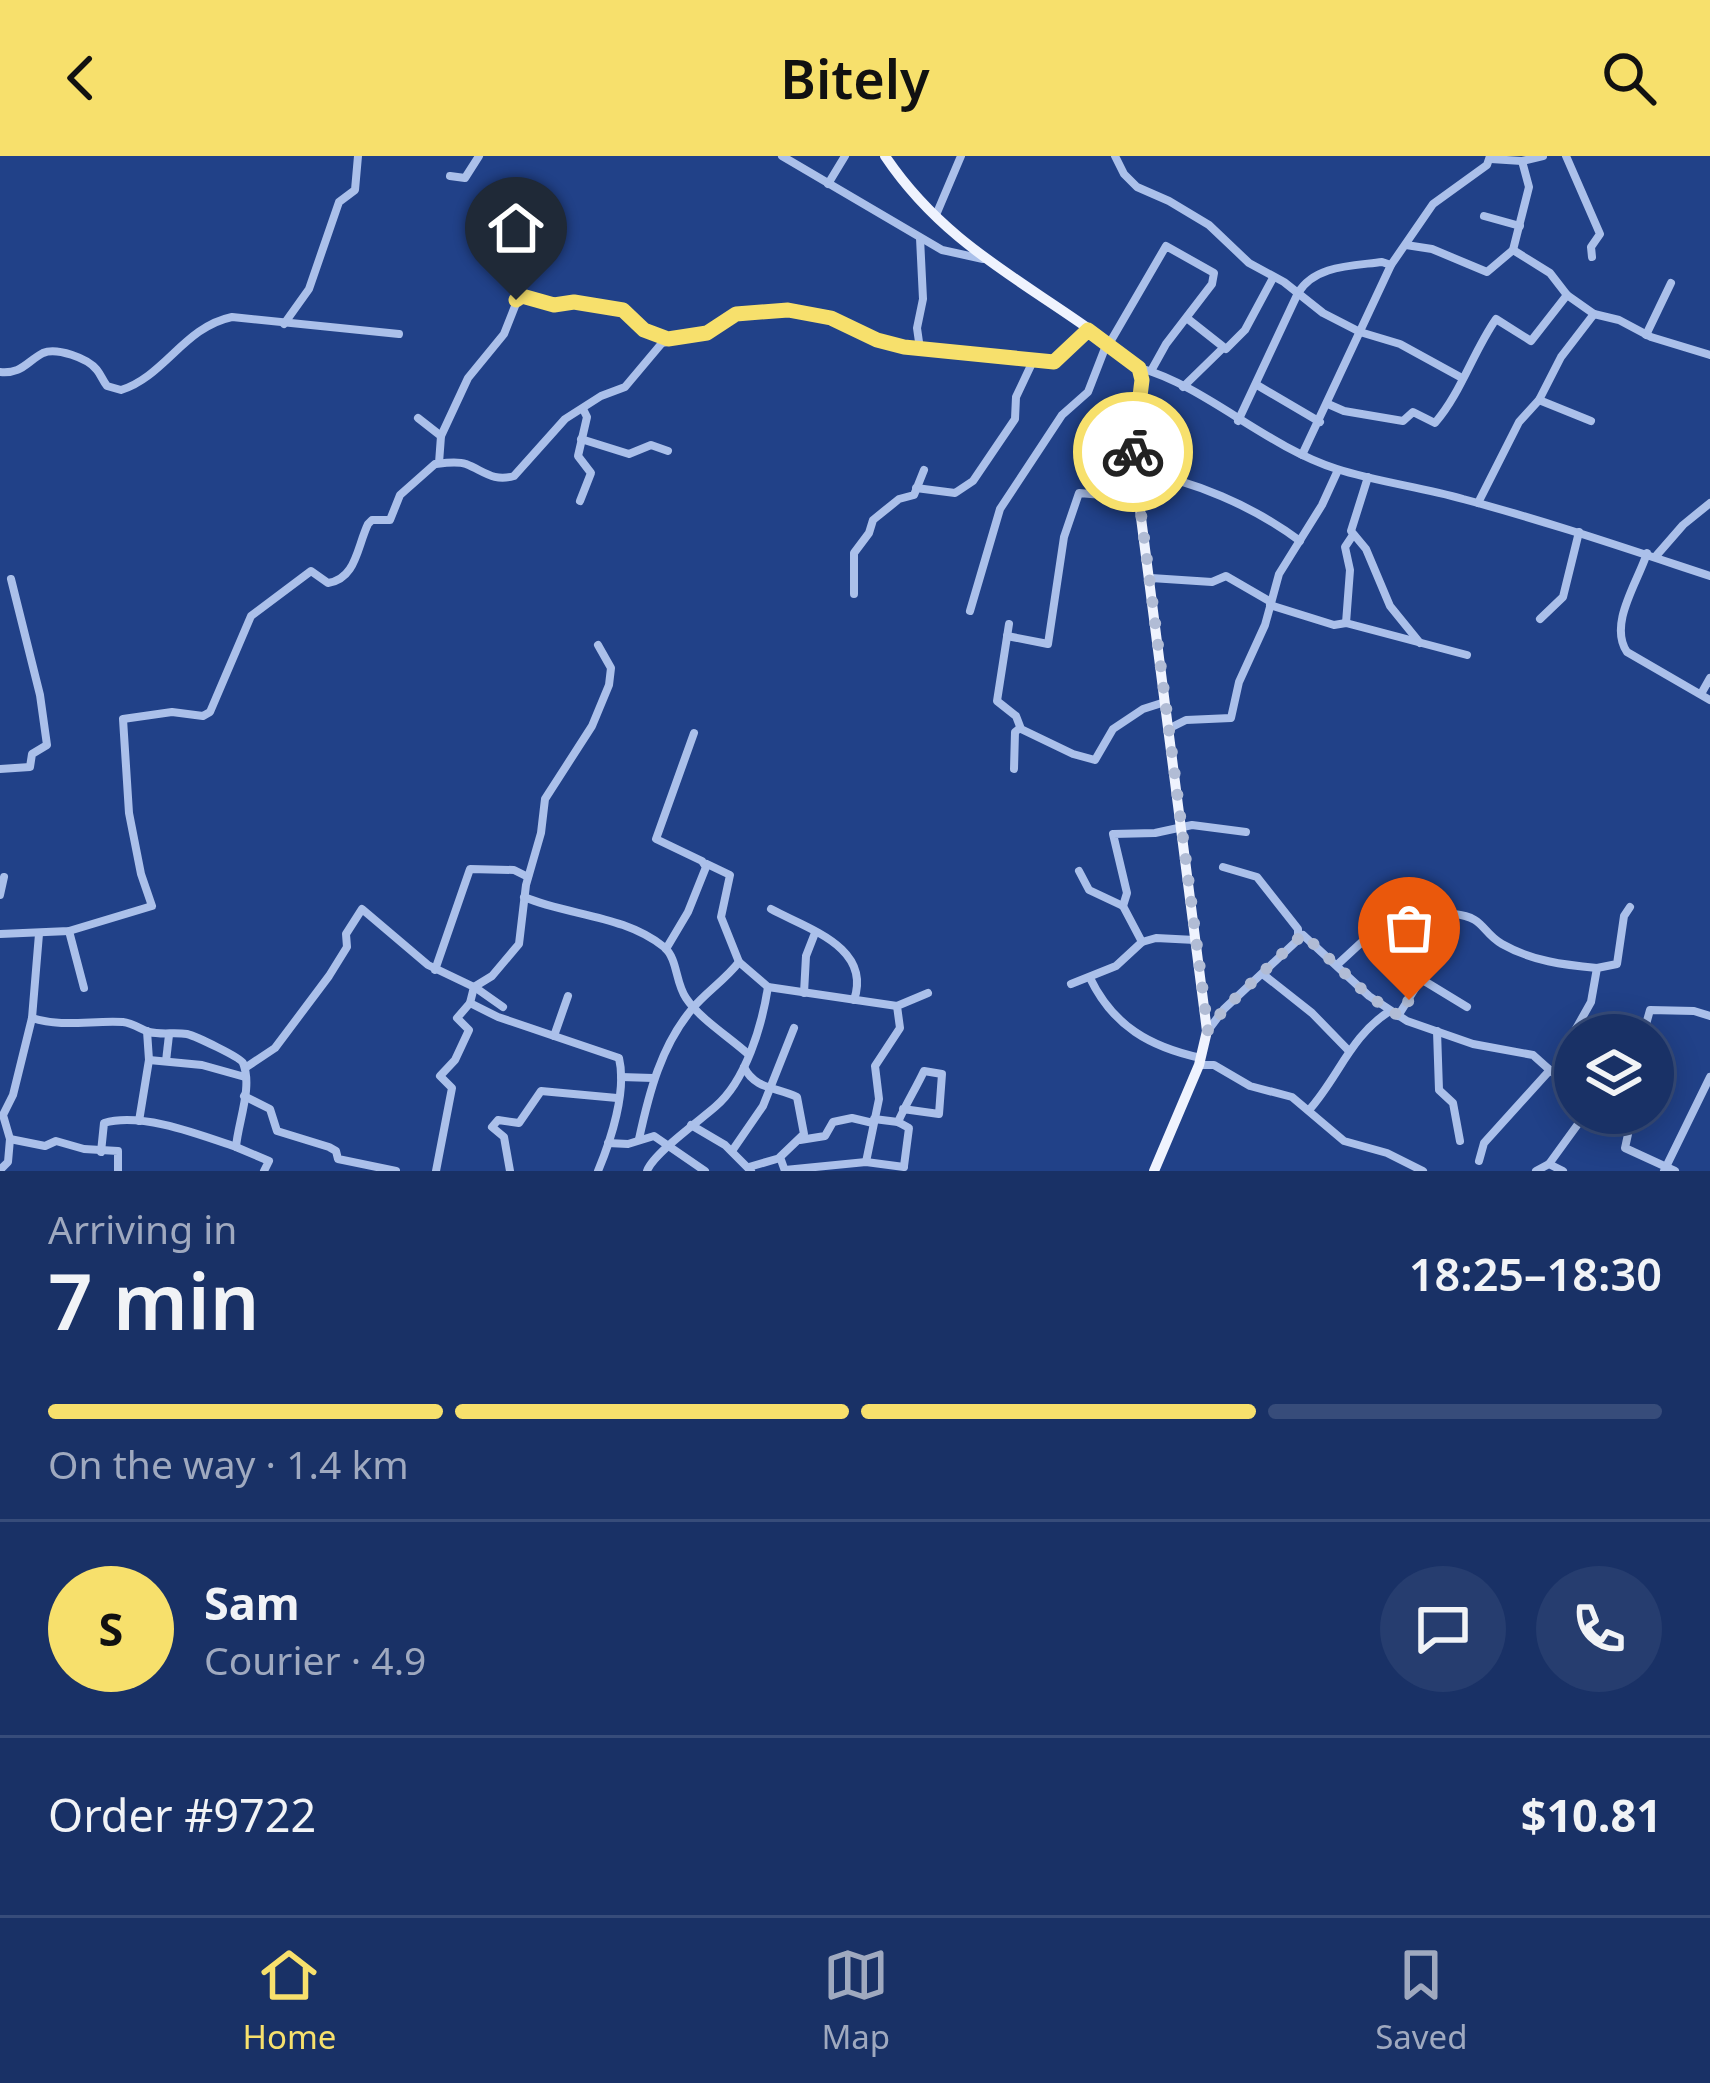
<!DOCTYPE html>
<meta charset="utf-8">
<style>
body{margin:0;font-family:"Noto Sans",sans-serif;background:#263d6f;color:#f1f3f6;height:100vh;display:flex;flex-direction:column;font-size:45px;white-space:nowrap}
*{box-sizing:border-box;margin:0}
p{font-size:39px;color:#9fa9bf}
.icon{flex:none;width:66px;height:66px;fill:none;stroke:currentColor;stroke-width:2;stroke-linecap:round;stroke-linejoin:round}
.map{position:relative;height:1015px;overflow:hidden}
.sheet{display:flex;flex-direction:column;background:#193166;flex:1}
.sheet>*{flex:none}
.controls{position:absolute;left:1554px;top:858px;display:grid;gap:24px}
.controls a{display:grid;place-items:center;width:120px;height:120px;border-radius:50%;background:#193166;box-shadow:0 6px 30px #0003,0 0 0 3px #374c7a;font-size:60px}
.pin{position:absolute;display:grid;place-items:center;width:102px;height:102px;color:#fff;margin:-123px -51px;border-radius:50% 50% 50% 0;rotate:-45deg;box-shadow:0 0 12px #0007}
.pin .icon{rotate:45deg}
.courier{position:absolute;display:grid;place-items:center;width:120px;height:120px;margin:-60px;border:9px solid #f7e06c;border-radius:50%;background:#fff;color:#222;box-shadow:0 3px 15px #0007}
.head em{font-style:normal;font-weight:600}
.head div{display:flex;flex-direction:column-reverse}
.head{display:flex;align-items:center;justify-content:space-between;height:204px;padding:0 48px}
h1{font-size:78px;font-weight:600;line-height:90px}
.bar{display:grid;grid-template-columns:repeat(4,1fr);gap:18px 12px;align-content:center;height:144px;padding:0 48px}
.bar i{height:15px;border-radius:9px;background:#374c7a}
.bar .on{background:#f7e06c}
.bar p{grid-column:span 4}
.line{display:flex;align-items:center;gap:30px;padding:0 48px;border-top:3px solid #374c7a}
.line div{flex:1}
.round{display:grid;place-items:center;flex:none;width:126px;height:126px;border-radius:63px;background:#263d6f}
header{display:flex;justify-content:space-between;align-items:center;height:156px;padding:0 48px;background:#f7e06c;color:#111;font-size:54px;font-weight:600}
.menu{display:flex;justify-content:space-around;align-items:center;height:168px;border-top:3px solid #374c7a;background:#193166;font-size:33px;color:#9fa9bf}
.menu a{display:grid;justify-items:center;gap:6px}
.menu .on{color:#f7e06c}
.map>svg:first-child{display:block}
</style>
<header><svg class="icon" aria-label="back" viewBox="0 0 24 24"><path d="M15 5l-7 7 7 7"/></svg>Bitely<svg class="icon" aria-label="search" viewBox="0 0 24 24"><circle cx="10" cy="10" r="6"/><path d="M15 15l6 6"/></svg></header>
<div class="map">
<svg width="1710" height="1015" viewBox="0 0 1710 1015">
<rect width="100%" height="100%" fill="#214188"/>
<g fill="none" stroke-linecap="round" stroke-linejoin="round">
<g stroke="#abc0ea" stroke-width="8">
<polyline points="782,0 942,94 983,103"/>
<polyline points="1115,0 1124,18 1137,31 1169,45 1209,69 1249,107 1284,126 1323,157 1360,176 1400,188 1462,222"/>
<polyline points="1566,0 1600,78 1591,91 1592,101"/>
<polyline points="1491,3 1522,5 1543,0"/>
<polyline points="450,20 465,22 479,0"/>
<polyline points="828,28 845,0"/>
<polyline points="936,59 961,0"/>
<polyline points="1484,60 1520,70"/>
<polyline points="1406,89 1432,93 1487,116 1513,94 1550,117 1567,139 1594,158 1619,164 1651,181 1710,199"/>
<polyline points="1513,94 1529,31 1522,5"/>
<polyline points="1188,163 1226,193 1245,174 1273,122"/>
<polyline points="284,168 309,133 339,46 355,34 358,0"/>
<polyline points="1646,179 1671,127"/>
<polyline points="1109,188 1166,90 1214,117 1212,128 1166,188 1151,215"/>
<polyline points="920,193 917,172 923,143 920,82"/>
<path d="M 1140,212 C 1207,231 1265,290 1337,313 C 1377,326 1422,331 1463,343 C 1546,365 1628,393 1710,420"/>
<path d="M 0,216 C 22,218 26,206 43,197 C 56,191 88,202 97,214 C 101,219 103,225 107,230 L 121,234 C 165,220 184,171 232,161 L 399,178"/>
<polyline points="1257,229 1320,266"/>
<polyline points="1183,231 1223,192"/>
<polyline points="1539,244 1591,265"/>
<path d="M 1328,248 L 1344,255 L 1403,265 L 1413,256 L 1435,267 C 1461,237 1473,196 1496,163 L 1531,185 L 1567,139"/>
<polyline points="418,262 441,280 439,307"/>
<path d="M 1238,265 L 1298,137 C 1315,109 1352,110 1382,106 L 1391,109"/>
<polyline points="441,280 468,222 504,178 519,140 554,149 573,147 623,155 643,174 666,183"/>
<polyline points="581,283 629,298 651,289 668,295"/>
<polyline points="1302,299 1391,109 1433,48 1487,9 1490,0"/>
<path d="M 1135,315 C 1193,324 1253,350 1300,385"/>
<polyline points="1368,321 1351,375 1366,393 1390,450 1420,487"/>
<polyline points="916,332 955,337 973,325 1015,263 1016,241 1033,205"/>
<polyline points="580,345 591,317 578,300 587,261 583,253"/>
<polyline points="1478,347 1519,266 1539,244 1561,201 1594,158"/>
<path d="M 1647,397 C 1638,426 1608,468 1627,496 L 1710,544"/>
<polyline points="1656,400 1683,369 1710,347"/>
<polyline points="1151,422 1212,426 1226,420 1271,446"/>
<polyline points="854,438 854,397 869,377 873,364 899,343 914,339 924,314"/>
<polyline points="1270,449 1334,469 1346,467 1467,499"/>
<polyline points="970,455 1000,353 1062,259 1088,236 1107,187"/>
<polyline points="1540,463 1563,441 1579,376"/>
<polyline points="1346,467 1350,414 1345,391 1353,379"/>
<polyline points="1009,468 997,545 1016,560 1021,573 1073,598 1095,604 1113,573 1143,553 1165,546"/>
<polyline points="1007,480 1048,488 1064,381 1079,337 1138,342"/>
<polyline points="1701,538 1710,522"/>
<polyline points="1170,572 1186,564 1231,562 1239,526 1265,469 1279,418 1322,349 1338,314"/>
<polyline points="0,613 30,611 32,598 47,589 40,539 11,423"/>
<polyline points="1014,613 1015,576 1020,572"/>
<polyline points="707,708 730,719 721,761 739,806 768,831 897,850"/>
<polyline points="1223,711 1257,721 1298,773 1298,779"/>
<polyline points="1079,715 1089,734 1123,750 1142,786 1156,782 1195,784"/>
<polyline points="0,739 4,721"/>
<path d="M 524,741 C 570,760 624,759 664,791 C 678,803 675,826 686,842 C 700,863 728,880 748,898"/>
<polyline points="1123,750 1127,737 1113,678 1155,677 1192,669 1246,676"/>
<path d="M 771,753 C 808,773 872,791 854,844"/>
<polyline points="69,775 84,832"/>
<path d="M 0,778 L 69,775 L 152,750 L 141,718 L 129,657 L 123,563 L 172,556 L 203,560 L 210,556 L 251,460 L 311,415 L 328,427 C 356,423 357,391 368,368 L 372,364 L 390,364 L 400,339 L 435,308 C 444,307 457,305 466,308 C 484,315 493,326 514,320 L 565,263 L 601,240 L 625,231 L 662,187 L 707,177 L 736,158 L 788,154 L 831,162 L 877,184 L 904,192 L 1059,205 L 1088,174"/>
<polyline points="666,793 688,756 706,711 702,705 656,683 694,577"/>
<path d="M 1338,808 L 1389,761 L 1423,778 L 1454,758 C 1485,761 1481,776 1502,788 C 1532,805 1564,809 1597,812"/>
<polyline points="435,814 470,713 514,714 528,721"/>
<polyline points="1264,819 1312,857 1348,894"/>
<path d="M 1090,822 C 1113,870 1150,891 1201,902"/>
<polyline points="1421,823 1467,851"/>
<polyline points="1071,828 1116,810 1142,786"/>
<polyline points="476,832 503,851"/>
<polyline points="804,837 806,800 815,777"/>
<path d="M 470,847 L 498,861 L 619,902 C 627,935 611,984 598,1015"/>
<polyline points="1398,860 1421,823 1444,797"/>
<path d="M 32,862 C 63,872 92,864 123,866 C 132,867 141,873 149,876 C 162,879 174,876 187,878 C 195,880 240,901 243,907 C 253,931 238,966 236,991 L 269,1005 L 264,1015"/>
<polyline points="1209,873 1224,853 1303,779 1369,840 1407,865 1473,888 1533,899 1552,916 1575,929"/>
<polyline points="1437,875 1439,934 1453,947 1460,985"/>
<polyline points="1643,879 1650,854 1694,855 1710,860"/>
<polyline points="554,880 568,840"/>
<polyline points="149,904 202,909 245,921"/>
<polyline points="166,905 169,879"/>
<polyline points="1575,908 1573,878 1591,846 1597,812 1617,808 1624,760 1630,751"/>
<polyline points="1199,909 1214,909 1250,930 1292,941 1344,985 1387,997 1423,1015"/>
<path d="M 744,911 C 755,934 778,931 797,941 L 804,978 L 780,1001 L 785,1015"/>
<polyline points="245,912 275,892 329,820 347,791 346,778 362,753 428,809 474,831"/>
<polyline points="621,921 653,922"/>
<polyline points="244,940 270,953 277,975 329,991 336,995 338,1003 396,1015"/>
<path d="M 1309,954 C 1338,922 1351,879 1390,855"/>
<polyline points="1613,957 1630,969 1625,992 1675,1015"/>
<polyline points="874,963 898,966 909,972 904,1010"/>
<polyline points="139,965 149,904 147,875"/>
<path d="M 898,966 C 906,948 916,932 924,915 L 942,918 L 939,958 L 903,953"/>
<polyline points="691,969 725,989 751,1015"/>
<polyline points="10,983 45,990 56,985 84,993 118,995 118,1015"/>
<path d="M 639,983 C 649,937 661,890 692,853 C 706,836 725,824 739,806"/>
<polyline points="800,984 825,980 833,966 852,962 873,967"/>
<polyline points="608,987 628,988 654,980 705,1015"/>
<polyline points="732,995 763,950 794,872"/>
<path d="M 101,996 L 104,967 C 141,956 198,978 236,991"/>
<polyline points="1479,1005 1484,987 1550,914"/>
<polyline points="866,1006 879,943 875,910 900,872 897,850 928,837"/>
<polyline points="1549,1008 1586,957"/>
<polyline points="749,1011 780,1002"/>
<polyline points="0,1014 8,1006 10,983 3,959 13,939 32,862 39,778"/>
<polyline points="785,1014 866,1006 904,1011"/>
<polyline points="436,1015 452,932 440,920 455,904 469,874 457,862 470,847 474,831 492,820 519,788 526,729 541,677 545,643 592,570 609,529 611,512 598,489"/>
<polyline points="510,1015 504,981 492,971 498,964 519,967 541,935 617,942"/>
<path d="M 647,1015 C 653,998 699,965 715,951 C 746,925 762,869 768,831"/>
<polyline points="1536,1015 1549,1008 1563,1015"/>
<polyline points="1664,1015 1710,921"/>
</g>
<path stroke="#eff3fe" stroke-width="10" d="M 885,0 C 954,103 1052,136 1139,212 C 1146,240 1132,281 1135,315 L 1207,875 L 1199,909 L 1154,1015"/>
</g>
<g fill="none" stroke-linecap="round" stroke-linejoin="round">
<polyline stroke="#b1bcd5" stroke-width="12" stroke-dasharray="0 21.6" points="1133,296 1208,875 1224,853 1303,778 1369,840 1399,860 1409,844"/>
<polyline stroke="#f7e06c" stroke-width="15" points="516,144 522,140 554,149 574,146 623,154 644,174 668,183 707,177 736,158 788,154 831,162 877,184 904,191 1054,206 1088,174 1139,212 1142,224 1133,296"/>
</g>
</svg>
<div class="controls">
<a><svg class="icon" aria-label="layers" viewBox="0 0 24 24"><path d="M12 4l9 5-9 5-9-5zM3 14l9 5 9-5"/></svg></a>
</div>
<div class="pin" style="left:1409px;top:844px;background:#ea580c"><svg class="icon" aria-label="bag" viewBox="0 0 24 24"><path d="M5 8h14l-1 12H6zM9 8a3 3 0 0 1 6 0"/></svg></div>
<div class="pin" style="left:516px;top:144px;background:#1f2937"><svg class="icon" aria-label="home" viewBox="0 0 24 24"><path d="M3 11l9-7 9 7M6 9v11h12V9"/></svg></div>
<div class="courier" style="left:1133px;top:296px"><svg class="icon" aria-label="bike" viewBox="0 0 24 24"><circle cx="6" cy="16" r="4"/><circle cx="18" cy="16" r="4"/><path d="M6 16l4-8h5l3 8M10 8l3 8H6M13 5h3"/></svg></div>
</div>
<section class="sheet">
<div class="head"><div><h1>7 min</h1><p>Arriving in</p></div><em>18:25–18:30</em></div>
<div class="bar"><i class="on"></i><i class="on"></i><i class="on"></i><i></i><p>On the way · 1.4 km</p></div>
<div class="line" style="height:216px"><b class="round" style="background:#f7e06c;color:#111">S</b><div><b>Sam</b><p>Courier · 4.9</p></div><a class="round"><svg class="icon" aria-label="chat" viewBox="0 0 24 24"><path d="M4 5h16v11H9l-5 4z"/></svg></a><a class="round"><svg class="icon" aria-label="phone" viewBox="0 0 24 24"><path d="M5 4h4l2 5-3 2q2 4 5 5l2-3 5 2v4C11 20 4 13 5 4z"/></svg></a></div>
<div class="line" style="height:156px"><div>Order #9722</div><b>$10.81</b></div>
</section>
<nav class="menu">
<a class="on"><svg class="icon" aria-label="home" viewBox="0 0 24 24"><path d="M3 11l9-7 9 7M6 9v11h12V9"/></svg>Home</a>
<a><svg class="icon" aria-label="map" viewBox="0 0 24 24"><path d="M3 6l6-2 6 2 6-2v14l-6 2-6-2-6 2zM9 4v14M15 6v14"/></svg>Map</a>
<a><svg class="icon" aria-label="saved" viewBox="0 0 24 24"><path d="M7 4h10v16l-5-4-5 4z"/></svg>Saved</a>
</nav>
